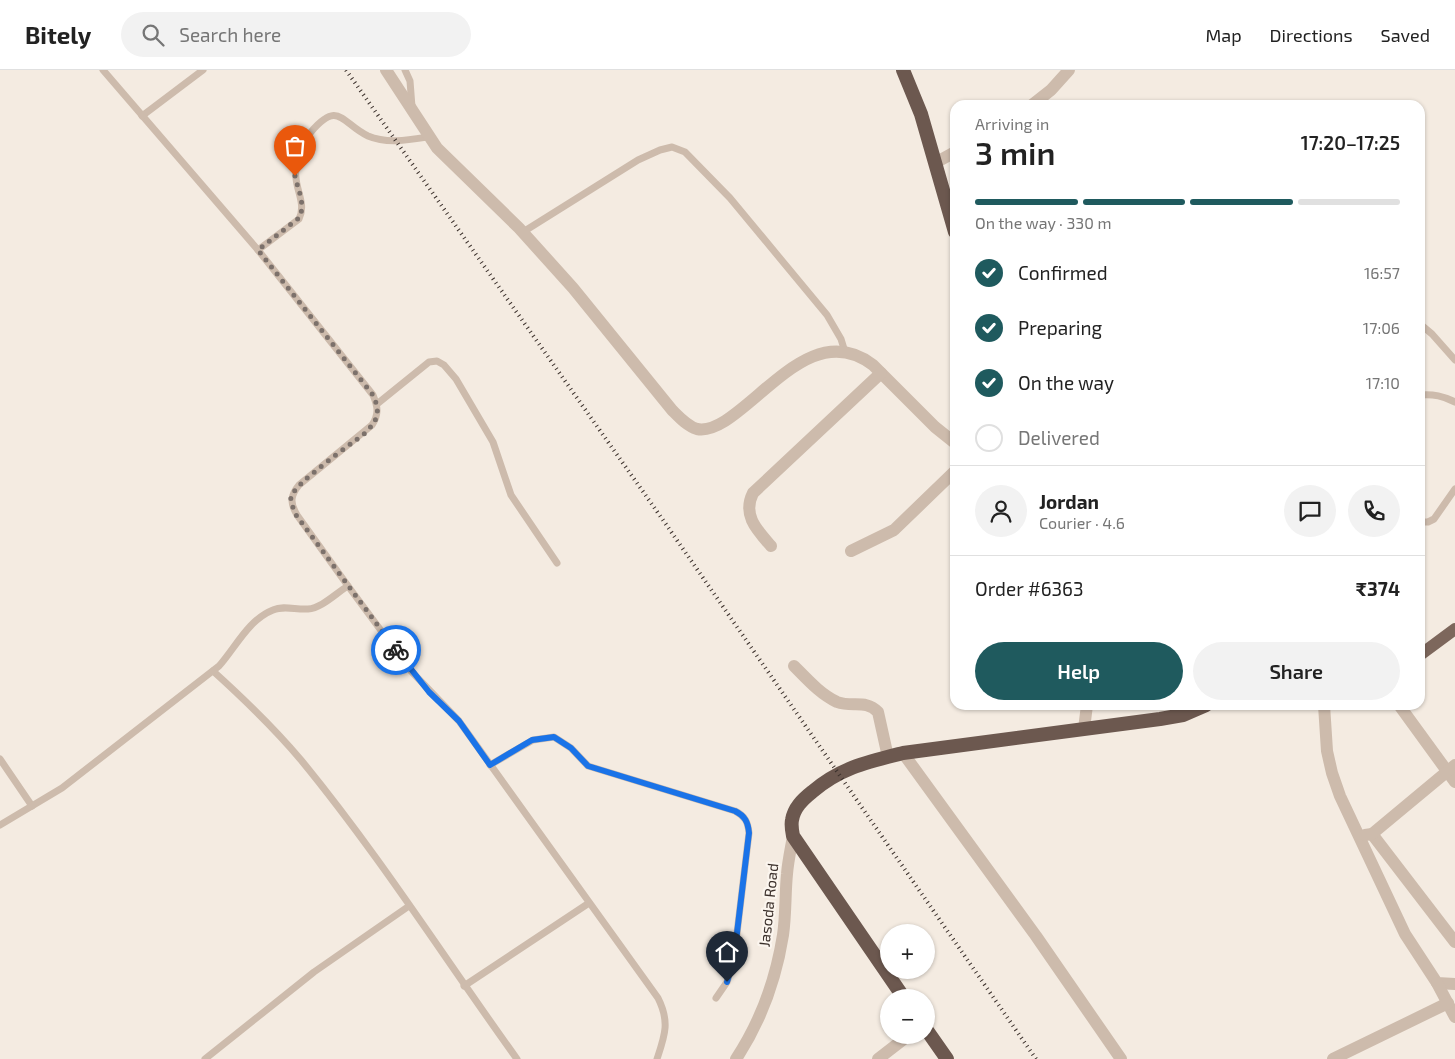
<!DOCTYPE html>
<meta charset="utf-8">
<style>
body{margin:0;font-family:"Exo 2",sans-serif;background:#f2f2f2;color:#222;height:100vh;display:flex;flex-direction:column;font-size:19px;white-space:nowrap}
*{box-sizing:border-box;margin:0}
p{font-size:16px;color:#767676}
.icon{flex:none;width:28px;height:28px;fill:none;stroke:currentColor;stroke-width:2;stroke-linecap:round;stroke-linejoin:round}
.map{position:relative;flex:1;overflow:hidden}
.panel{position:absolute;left:950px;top:30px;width:475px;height:610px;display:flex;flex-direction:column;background:#fff;border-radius:15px;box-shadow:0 1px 4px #0004}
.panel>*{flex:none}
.tools{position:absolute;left:880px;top:854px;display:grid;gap:10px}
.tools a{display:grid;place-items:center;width:55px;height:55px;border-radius:50%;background:#fff;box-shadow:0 1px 4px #0004;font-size:25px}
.pin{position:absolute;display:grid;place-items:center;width:42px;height:42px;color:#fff;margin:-51px -21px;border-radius:50% 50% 50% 0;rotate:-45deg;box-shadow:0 0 5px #0007}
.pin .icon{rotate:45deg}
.courier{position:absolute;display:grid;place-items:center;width:50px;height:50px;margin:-25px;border:4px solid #1a73e8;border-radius:50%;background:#fff;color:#222;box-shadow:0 1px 6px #0007}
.summary em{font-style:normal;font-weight:600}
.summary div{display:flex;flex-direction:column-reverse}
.summary{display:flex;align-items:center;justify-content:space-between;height:85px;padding:0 25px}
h1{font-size:32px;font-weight:600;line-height:38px}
.bar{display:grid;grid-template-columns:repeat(4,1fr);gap:8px 5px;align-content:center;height:60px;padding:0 25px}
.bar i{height:6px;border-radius:4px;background:#e0e0e0}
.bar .current{background:#1f5a5e}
.bar p{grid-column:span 4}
.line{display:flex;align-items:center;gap:12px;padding:0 25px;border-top:1px solid #e0e0e0}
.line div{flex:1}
.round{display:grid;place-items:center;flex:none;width:52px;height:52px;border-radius:26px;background:#f2f2f2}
ol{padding:0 25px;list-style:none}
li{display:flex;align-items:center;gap:15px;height:55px}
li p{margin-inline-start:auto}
li .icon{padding:5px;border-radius:50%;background:#1f5a5e;color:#fff;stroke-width:4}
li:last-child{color:#767676}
li i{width:28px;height:28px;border:2px solid #e0e0e0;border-radius:50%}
.primary-button{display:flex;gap:10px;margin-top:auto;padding:10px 25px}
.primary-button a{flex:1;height:58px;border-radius:30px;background:#1f5a5e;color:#fff;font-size:20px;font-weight:600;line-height:58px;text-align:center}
.primary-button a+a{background:#f2f2f2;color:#222}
header{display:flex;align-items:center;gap:30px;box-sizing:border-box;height:70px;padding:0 25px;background:#fff;border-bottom:1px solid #e0e0e0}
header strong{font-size:24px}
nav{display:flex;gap:28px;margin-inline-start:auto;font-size:18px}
.search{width:350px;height:45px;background:#f2f2f2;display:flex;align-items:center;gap:12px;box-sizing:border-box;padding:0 18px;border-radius:28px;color:#767676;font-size:19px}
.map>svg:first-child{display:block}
</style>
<header>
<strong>Bitely</strong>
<div class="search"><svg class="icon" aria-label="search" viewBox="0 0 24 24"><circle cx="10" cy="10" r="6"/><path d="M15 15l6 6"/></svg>Search here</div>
<nav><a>Map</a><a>Directions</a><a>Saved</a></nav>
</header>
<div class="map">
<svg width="1455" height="989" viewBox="0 0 1455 989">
<rect width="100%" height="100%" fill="#f4ebe1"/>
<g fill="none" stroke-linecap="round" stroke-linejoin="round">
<g stroke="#cdbbac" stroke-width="7">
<polyline points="103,0 258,180"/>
<polyline points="405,0 410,11 412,37"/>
<polyline points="142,46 203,0"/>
<polyline points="523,162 638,90 660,80 672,77 685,82 730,128 827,245 841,269 845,282"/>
<polyline points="1420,217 1420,230"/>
<polyline points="1420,254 1432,264 1455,290"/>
<path d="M 1420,325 C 1434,324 1443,326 1455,332"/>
<polyline points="377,334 429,292 437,291 444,295 456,309 493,372 511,425 557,493"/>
<polyline points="1420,452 1428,452 1434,449 1455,419"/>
<path d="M 348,516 L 411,601 L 459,651 L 658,928 C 670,952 665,965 657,989"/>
<path d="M 213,601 C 244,629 274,658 301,690 C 379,785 445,889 517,989"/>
<polyline points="0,689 32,736"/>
<path d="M 490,695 L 533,670 L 554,667 L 571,678 L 588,696 L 735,741 C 745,746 748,752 749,763 L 734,888 L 727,912 L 716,928"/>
<path d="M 0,755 L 62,718 L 219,596 C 236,577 248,550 273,540 C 284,535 296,540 308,539 C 322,538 336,523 348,516 L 297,445 C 290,433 290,426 299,415 L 372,355 C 379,344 378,337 373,325 L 258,180 L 299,149 C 306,135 297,122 296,108 C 294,93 302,73 311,62 C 339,29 342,54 368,66 C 387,74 409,70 428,67"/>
<polyline points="464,916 589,833"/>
<polyline points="205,989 314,902 409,836"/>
</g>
<g stroke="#cdbbac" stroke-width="12">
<path d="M 386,0 L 437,78 L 519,158 L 573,218 L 672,340 C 679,347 687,356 697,359 C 707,361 717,356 725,351 C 769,323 817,252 873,295 L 935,357 L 955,373"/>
<polyline points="1032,35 1051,20 1069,0"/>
<polyline points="935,93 955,82"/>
<path d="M 771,476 C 757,460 742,445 753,423 L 881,303"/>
<polyline points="851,481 894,460 955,401"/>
<path d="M 794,596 C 807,609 820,624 837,632 C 853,638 865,629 878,642 L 888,687"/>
<polyline points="1324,635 1327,681 1332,703 1340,726 1405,864 1437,913 1455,914"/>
<polyline points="1399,635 1455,712"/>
<polyline points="1084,659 1087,635"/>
<polyline points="903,683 1036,866 1121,989"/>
<polyline points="1372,764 1455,872"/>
<polyline points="1365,765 1372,764 1455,695"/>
<polyline points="1437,913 1455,947"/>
<polyline points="878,989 909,965"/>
<polyline points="1333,989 1448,933"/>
</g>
<path stroke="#cdbbac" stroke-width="12" d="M 736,989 C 761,951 776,909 783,865 C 786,845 785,824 787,804 C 788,791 791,778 793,766"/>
<polyline stroke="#7d675c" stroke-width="12" points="1420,585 1455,559"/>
<g stroke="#6c584f" stroke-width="14">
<polyline points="903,0 921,44 955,162"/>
<path d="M 904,928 L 793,766 C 792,761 791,755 792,750 C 794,738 802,730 812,722 C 840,698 867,692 903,683 L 1160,649 L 1183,645 L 1206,635"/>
<polyline points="926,959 947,989"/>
</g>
<polyline stroke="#3b302b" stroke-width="4" stroke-dasharray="1 4" stroke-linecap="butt" points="346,0 663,450 1036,989"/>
</g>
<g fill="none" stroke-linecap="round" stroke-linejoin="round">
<path stroke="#7c716b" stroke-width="5" stroke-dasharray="0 9" d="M 295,106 C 298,120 306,135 299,148 L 258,180 L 373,325 C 381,343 378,350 364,364 C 351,374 294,414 291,427 C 290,433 294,439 296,445 L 396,580"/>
<path stroke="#1a73e8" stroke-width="6" d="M 396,580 L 429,622 L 459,651 L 490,695 L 532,670 L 554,667 L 571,678 L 588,696 L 735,741 C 745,746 748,752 749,763 L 734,888 L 727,912"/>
</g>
<g text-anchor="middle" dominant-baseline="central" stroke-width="4.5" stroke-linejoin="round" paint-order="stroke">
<g font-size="15" fill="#3b302b" stroke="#fbf5ee">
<text transform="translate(768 835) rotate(-84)">Jasoda Road</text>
</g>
</g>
</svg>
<div class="tools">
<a>+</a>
<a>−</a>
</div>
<div class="pin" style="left:295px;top:106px;background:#ea580c"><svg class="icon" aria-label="bag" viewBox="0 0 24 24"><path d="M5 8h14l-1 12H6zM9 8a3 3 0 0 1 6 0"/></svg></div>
<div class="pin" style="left:727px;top:912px;background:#1f2937"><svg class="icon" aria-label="home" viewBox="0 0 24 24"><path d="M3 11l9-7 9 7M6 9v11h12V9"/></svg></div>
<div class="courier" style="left:396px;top:580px"><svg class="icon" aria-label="bike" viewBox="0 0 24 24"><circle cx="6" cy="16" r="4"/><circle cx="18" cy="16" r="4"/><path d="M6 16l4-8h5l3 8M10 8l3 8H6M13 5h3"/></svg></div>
<section class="panel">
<div class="summary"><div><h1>3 min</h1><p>Arriving in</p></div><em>17:20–17:25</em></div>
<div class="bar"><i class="current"></i><i class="current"></i><i class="current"></i><i></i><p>On the way · 330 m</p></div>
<ol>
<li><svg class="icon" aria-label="check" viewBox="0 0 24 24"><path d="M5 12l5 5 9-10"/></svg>Confirmed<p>16:57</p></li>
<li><svg class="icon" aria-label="check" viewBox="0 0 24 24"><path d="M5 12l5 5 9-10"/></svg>Preparing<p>17:06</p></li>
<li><svg class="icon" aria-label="check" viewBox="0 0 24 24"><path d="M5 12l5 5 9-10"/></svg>On the way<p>17:10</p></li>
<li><i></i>Delivered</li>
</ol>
<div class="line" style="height:90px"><a class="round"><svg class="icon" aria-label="person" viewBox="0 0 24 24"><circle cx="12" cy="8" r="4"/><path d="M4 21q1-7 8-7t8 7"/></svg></a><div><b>Jordan</b><p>Courier · 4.6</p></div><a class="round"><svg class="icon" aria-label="chat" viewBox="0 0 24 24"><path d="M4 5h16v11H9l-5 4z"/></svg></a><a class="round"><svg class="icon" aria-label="phone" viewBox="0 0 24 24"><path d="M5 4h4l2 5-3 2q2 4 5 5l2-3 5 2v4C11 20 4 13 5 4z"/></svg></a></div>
<div class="line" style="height:65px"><div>Order #6363</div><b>₹374</b></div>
<div class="primary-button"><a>Help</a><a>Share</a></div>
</section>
</div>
